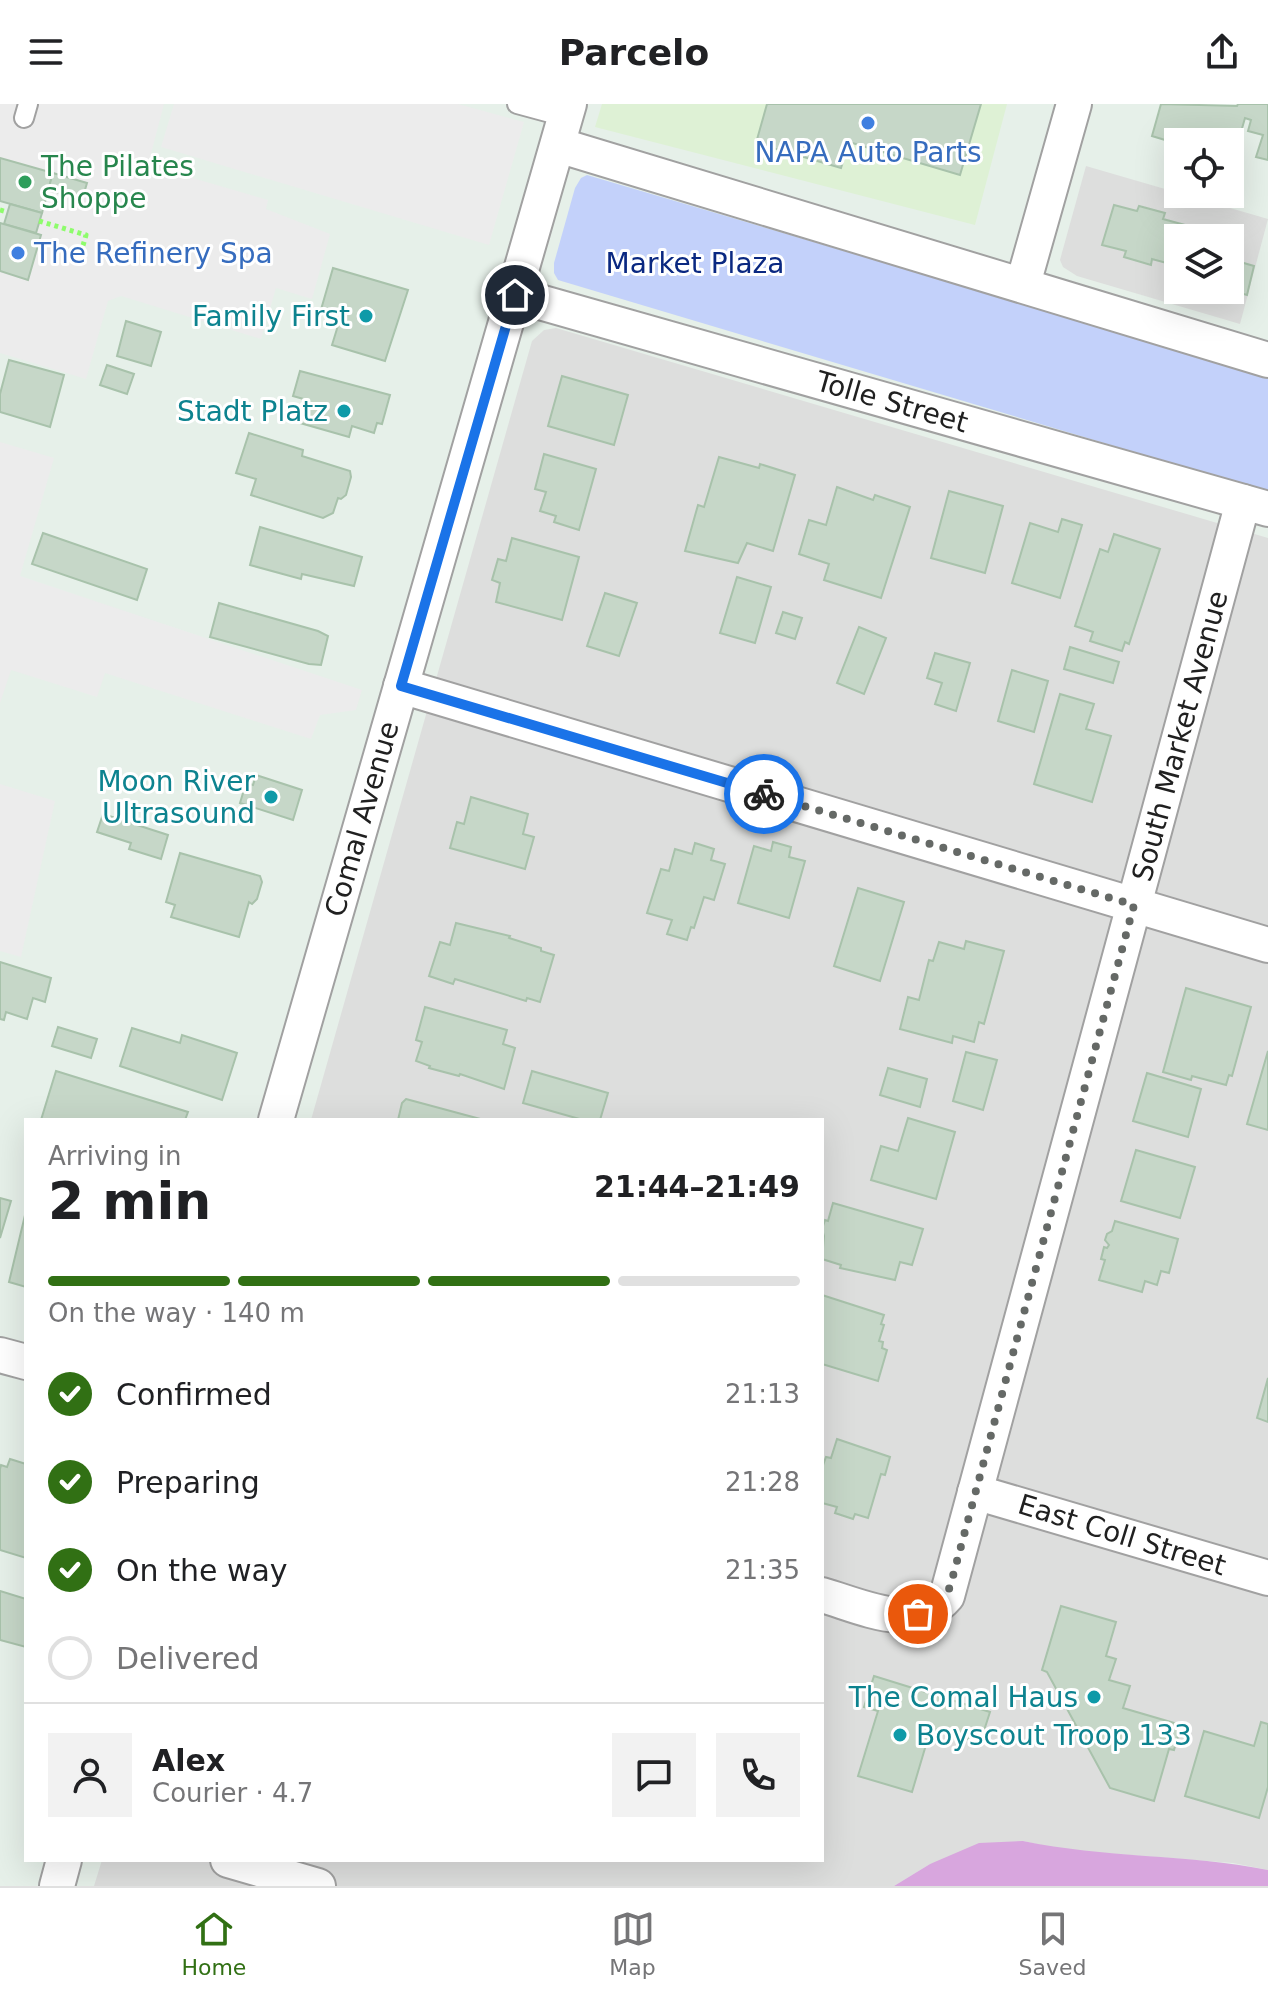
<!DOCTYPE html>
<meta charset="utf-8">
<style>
body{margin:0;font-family:"DejaVu Sans",sans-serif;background:#f2f2f2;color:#202124;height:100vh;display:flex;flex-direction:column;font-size:30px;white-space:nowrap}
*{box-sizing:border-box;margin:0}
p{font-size:26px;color:#757577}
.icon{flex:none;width:44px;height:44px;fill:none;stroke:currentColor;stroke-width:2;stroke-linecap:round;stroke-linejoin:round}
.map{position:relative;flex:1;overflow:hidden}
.side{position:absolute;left:24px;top:1014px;width:800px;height:744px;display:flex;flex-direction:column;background:#fff;border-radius:0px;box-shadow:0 8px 32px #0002}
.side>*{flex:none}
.fabs{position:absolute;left:1164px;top:24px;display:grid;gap:16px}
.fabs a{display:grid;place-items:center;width:80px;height:80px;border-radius:0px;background:#fff;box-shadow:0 8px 32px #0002;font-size:40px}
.pin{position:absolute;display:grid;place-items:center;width:68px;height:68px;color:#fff;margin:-34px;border:4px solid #fff;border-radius:50%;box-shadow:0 2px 8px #0007}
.courier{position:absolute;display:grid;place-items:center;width:80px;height:80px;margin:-40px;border:6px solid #1a73e8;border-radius:50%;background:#fff;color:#222;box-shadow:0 2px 10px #0007}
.summary em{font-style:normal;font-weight:600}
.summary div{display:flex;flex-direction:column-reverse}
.summary{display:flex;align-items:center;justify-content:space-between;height:136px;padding:0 24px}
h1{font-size:52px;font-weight:600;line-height:60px}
.bar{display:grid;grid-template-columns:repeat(4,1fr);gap:12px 8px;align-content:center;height:96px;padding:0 24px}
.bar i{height:10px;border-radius:6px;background:#e0e0e0}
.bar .selected{background:#317014}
.bar p{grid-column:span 4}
.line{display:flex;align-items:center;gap:20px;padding:0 24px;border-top:2px solid #e0e0e0}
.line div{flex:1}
.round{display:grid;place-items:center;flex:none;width:84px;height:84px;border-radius:0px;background:#f2f2f2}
ol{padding:0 24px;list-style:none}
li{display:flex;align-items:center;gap:24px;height:88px}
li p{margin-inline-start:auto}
li .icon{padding:8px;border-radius:50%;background:#317014;color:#fff;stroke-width:4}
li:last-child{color:#757577}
li i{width:44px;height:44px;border:4px solid #e0e0e0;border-radius:50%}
header{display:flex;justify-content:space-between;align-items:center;height:104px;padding:0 24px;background:#fff;font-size:36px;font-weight:600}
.dock{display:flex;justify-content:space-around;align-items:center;height:112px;border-top:2px solid #e0e0e0;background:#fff;font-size:22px;color:#757577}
.dock a{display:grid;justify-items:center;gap:4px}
.dock .selected{color:#317014}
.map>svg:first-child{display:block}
</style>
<header><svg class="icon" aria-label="menu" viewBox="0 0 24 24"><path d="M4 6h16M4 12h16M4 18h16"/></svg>Parcelo<svg class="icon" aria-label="share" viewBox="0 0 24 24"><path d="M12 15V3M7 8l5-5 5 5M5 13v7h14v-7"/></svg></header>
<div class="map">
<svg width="1268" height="1782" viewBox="0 0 1268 1782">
<rect width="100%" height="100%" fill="#e6f0e9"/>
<g fill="#dddedd" fill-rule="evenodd">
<path d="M 1086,62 L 1268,115 L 1240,220 L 1077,172 L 1063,163 L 1060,156 L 1063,145 ZM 1178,134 L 1230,134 L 1230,186 L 1178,186 Z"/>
<polygon points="556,224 1268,434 1268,1766 1233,1759 1064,1746 1023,1737 930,1760 894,1782 94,1782 102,1756 822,1756 822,1016 311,1016 532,237 544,226"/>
</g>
<polygon fill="#def1d5" points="602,0 1007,0 975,121 595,23"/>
<polygon fill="#c3d1fa" points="587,71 1268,272 1268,388 558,176 554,169 554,159 575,84 581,74"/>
<g fill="#ececec">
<polygon points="0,0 164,0 148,61 268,96 266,105 330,130 312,195 276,184 261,235 121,192 108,197 86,275 0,249 0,167 28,175 41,132 36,129 48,86 82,96 87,80 0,54"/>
<polygon points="174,0 458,0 524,18 489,141 161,43"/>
<polygon points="0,338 54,354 20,472 362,586 356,606 320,611 311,635 105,569 97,593 11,566 0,599"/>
<polygon points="0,680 55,697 21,853 0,847"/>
</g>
<path fill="#d8a6de" d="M 1023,1737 C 1104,1754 1187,1750 1268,1766 L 1268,1782 L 894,1782 L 930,1760 L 979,1739 Z"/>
<g fill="#c6d7c8" stroke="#a8c2ab" stroke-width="2">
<polygon points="767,0 981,0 960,71 849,38 841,64 756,39"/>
<polygon points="1161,0 1237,2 1238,0 1268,0 1268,56 1256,53 1263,31 1248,27 1251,16 1245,14 1230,66 1230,38 1178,40 1152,32"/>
<polygon points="0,54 53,69 42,109 0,97"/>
<polygon points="53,69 87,79 82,96 48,86"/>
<polygon points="10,100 42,109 36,129 4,120"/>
<polygon points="1114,101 1137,107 1139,102 1165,109 1163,115 1185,121 1182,134 1178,134 1174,161 1152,155 1151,161 1124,153 1126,147 1102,141"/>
<polygon points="0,119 41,131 28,176 0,167"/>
<polygon points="1230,155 1254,162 1247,191 1230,186"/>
<polygon points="333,164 408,186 385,257 332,241 340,215 320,209"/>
<polygon points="126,217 161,228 151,262 117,252"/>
<polygon points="9,256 64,271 50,323 0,308 0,290"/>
<polygon points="107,261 134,270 127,290 100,281"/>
<polygon points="300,267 390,291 382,320 377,319 374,329 352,322 349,333 300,319 307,296 293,292"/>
<polygon points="562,272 628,291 614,341 548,322"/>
<polygon points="249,329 303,346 302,352 350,367 351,373 346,391 341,395 338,394 333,409 323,414 251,391 256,375 236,369"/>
<polygon points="544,350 596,365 579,426 554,418 556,412 540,407 546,388 535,385"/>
<polygon points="719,353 759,364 760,360 795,371 773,447 747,439 738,459 685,447 698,401 704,403"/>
<polygon points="837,383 873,396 875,391 910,403 881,494 824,476 829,460 799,450 809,416 826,421"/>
<polygon points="949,387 1003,402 985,469 931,454"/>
<polygon points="1062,415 1082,421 1060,494 1012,479 1030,419 1058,428"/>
<polygon points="260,423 362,453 354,482 302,470 301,475 250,461"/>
<polygon points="43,429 147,465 137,496 32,460"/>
<polygon points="1114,430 1160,445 1129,540 1125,538 1122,547 1090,537 1093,528 1075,522 1100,445 1108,448"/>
<polygon points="512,434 579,453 562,516 496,498 500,479 492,476 498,455 506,457"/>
<polygon points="737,473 771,483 755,539 720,529"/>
<polygon points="605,489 637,499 619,552 587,542"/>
<polygon points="219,499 318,527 328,532 321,561 309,560 210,533"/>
<polygon points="783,508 802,514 795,535 776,529"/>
<polygon points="859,523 886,534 864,590 837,579"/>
<polygon points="1070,543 1119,558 1113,579 1064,565"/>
<polygon points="935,549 970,559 956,607 935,600 942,579 927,574"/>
<polygon points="1012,566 1048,577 1034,628 998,617"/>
<polygon points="1060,590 1094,600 1086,625 1111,632 1092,698 1034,680"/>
<polygon points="256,671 302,686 293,716 240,699 246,679 253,681"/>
<polygon points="471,693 528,710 523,730 534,733 525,765 450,744 457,718 464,720"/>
<polygon points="103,710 168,731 161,755 129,745 131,739 97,728"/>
<polygon points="773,738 791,743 789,753 805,757 789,814 738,799 754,742 771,747"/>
<polygon points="695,739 714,745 711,756 725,760 714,796 704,793 694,824 691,823 687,836 667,830 672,816 647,809 661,765 669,767 675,745 692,750"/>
<polygon points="180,749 260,772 262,778 257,795 252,800 249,798 239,833 171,813 175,801 166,798"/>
<polygon points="858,784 904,798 880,877 834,862"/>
<polygon points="456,819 510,832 509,834 541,844 541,847 554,851 540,898 527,894 526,897 455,875 453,880 429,872 440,838 450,841"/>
<polygon points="966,837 1004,847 984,920 979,918 974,938 953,932 952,939 900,925 908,893 919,896 929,856 933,857 939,838 964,845"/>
<polygon points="0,858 51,874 45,898 33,894 27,915 6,908 4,916 0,915"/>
<polygon points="1186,884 1251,903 1232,972 1229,971 1226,981 1192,972 1191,976 1163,968"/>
<polygon points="425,903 507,926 503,940 515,944 504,985 460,970 459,972 429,964 430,962 416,957 422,938 416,936"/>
<polygon points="58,923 97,935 91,954 52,942"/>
<polygon points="132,924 180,939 182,931 237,949 222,996 120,962"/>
<polygon points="1268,947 1268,1026 1247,1020"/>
<polygon points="966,948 997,956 983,1006 953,997"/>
<polygon points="888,964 927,975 920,1003 880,991"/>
<polygon points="56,967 188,1008 185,1016 41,1016"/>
<polygon points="532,967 608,989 600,1016 583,1016 523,999"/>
<polygon points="1147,969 1201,985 1188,1033 1133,1017"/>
<polygon points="406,995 484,1016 398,1016 402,999"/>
<polygon points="908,1014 955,1028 936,1095 871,1076 881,1042 898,1047"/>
<polygon points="1136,1046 1195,1063 1180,1114 1121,1097"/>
<polygon points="0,1094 11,1097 0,1134"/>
<polygon points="833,1099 923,1125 912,1161 900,1158 895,1176 840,1164 841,1161 822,1155 824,1132 822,1125 825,1116 828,1117"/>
<polygon points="26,1107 26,1183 9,1178"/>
<polygon points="1115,1117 1178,1135 1169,1169 1161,1167 1157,1181 1145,1177 1142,1188 1099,1176 1105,1156 1101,1155 1104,1143 1107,1144 1109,1141 1105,1136 1107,1130 1112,1127"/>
<polygon points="822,1191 884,1211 881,1220 884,1221 879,1237 883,1238 882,1244 887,1246 878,1277 822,1260"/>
<polygon points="1268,1274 1268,1318 1257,1314"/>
<polygon points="837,1335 890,1353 885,1371 881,1370 868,1414 855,1410 853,1415 835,1409 837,1403 822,1399 822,1364 826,1353 831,1354"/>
<polygon points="10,1355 26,1360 26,1454 0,1446 0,1365 1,1361 7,1363"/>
<polygon points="0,1487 26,1495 26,1543 0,1536"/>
<polygon points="1061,1502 1116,1518 1106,1552 1116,1555 1109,1576 1130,1582 1123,1604 1181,1621 1174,1646 1169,1645 1154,1697 1110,1684 1047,1568 1042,1566"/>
<polygon points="874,1572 990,1608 980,1639 931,1624 912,1688 858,1672 878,1607 864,1603"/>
<polygon points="1261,1618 1268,1620 1268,1683 1259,1714 1185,1692 1204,1627 1254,1642"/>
</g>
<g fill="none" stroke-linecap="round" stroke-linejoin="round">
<g stroke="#a1a1a1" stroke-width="22">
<g id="lane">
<polyline points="517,0 565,13"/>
<polyline points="24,14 28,0"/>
</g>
</g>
<g stroke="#a1a1a1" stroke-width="38">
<g id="street">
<polyline points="558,41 1268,256"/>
<polyline points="1023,180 1074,0"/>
<polyline points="515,191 1268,405"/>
<polyline points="401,582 1268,841"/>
<polyline points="276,1016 569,0"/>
<polyline points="0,1251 26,1258"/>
<polyline points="975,1388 1268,1474"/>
<path d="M 822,1491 C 861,1502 915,1530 947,1492 L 1243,398"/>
<polyline points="228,1756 318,1782"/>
<polyline points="57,1782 64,1756"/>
</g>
</g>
<g stroke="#8efc6c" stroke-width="5" stroke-dasharray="4 4" stroke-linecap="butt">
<polyline points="0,106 7,108"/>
<polyline points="39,117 86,131 80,152"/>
</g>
<use href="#lane" stroke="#fff" stroke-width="18"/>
<use href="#street" stroke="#fff" stroke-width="34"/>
</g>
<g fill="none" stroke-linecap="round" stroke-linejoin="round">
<polyline stroke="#656966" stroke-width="8" stroke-dasharray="0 14.4" points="764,690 1134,801 950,1483 941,1499 918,1510"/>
<polyline stroke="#1a73e8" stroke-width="10" points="515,191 401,582 764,690"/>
</g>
<g fill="#3f7fe0" stroke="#fff" stroke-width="3">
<circle cx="868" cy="19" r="8"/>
<circle cx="18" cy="149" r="8"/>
</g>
<circle fill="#2e9e5b" stroke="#fff" stroke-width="3" cx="25" cy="78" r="8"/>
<g fill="#0f9aa8" stroke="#fff" stroke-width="3">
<circle cx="366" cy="212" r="8"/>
<circle cx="344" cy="307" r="8"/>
<circle cx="271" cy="693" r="8"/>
<circle cx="1094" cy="1593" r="8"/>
<circle cx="900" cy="1631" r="8"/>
</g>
<g text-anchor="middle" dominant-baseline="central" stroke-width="6" stroke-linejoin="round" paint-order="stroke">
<g font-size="28" fill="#366cbe" stroke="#fff">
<text x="868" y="48">NAPA Auto Parts</text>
<text x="34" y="149" text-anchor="start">The Refinery Spa</text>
</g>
<g font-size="28" fill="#27864d" stroke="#fff" text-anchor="start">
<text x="41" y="62">The Pilates<tspan x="41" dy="32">Shoppe</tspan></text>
</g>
<g font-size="28" fill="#0a2881" stroke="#fff">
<text x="695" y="159">Market Plaza</text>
</g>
<g font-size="28" fill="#0d838f" stroke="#fff" text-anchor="end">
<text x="350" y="212">Family First</text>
<text x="328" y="307">Stadt Platz</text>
<text x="255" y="677">Moon River<tspan x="255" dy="32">Ultrasound</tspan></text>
<text x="1078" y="1593">The Comal Haus</text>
<text x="916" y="1631" text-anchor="start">Boyscout Troop 133</text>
</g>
<g font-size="28" fill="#202020" stroke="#fff">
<text transform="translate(892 298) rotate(16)">Tolle Street</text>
<text transform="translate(1180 632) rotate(-75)">South Market Avenue</text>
<text transform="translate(362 715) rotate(-74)">Comal Avenue</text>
<text transform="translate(1122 1431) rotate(17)">East Coll Street</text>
</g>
</g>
</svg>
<div class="fabs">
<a><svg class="icon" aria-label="locate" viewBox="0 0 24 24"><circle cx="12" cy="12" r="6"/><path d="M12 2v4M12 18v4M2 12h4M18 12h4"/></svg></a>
<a><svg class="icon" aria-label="layers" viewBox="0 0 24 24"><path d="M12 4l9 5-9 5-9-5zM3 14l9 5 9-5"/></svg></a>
</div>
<div class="pin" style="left:918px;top:1510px;background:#ea580c"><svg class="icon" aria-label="bag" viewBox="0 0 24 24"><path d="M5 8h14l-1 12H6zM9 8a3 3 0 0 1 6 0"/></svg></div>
<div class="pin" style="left:515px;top:191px;background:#1f2937"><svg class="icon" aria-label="home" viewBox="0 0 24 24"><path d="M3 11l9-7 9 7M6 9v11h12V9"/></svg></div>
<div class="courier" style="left:764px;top:690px"><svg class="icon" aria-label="bike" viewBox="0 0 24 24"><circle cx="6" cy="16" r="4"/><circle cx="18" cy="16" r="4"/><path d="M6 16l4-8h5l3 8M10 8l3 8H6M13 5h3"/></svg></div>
<section class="side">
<div class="summary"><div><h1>2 min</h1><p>Arriving in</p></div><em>21:44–21:49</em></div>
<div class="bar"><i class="selected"></i><i class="selected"></i><i class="selected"></i><i></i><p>On the way · 140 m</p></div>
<ol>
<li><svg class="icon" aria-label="check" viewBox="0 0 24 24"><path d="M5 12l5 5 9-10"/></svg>Confirmed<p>21:13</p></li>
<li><svg class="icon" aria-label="check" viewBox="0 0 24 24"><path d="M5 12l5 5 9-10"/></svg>Preparing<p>21:28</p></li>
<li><svg class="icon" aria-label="check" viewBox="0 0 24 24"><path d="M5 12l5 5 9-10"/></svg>On the way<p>21:35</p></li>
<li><i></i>Delivered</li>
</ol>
<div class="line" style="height:144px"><a class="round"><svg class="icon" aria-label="person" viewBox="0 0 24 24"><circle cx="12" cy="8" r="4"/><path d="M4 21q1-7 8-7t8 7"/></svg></a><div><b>Alex</b><p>Courier · 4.7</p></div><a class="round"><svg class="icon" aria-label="chat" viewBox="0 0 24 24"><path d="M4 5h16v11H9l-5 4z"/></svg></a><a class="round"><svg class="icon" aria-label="phone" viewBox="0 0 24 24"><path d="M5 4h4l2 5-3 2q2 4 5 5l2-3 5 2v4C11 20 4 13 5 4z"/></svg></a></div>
</section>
</div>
<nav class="dock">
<a class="selected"><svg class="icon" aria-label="home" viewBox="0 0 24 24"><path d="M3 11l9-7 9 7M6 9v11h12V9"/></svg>Home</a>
<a><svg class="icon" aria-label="map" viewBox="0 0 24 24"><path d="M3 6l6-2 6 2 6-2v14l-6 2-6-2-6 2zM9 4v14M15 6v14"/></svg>Map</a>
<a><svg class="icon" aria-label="saved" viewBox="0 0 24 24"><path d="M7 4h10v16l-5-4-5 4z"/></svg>Saved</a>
</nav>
